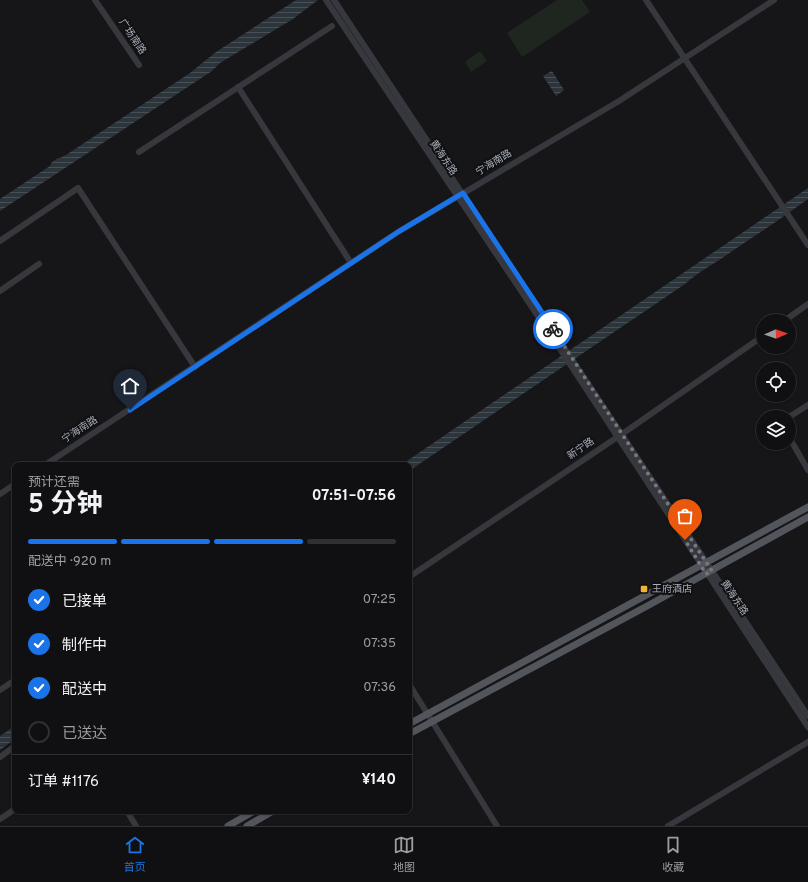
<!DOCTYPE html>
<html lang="zh">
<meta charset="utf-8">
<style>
body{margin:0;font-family:Overpass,"Noto Sans SC",sans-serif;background:#1e1e20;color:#f1f3f6;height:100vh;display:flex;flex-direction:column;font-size:15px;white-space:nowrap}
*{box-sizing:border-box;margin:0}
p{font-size:13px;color:#9c9d9f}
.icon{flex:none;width:22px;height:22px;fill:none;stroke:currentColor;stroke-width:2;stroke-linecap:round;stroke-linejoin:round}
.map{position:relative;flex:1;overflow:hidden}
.side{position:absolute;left:12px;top:462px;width:400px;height:352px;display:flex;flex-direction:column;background:#101012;border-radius:8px;box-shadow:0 1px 3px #0004,0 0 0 1px #303032}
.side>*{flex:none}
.needle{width:26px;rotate:88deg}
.tools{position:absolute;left:756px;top:314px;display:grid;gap:8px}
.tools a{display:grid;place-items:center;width:40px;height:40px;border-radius:50%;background:#101012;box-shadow:0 1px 3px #0004,0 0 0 1px #303032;font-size:20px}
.pin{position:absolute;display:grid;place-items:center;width:34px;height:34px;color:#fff;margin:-41px -17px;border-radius:50% 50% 50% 0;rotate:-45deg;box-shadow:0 0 4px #0007}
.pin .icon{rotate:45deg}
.courier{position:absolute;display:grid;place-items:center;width:40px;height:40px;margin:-20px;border:3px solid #1a73e8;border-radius:50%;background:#fff;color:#222;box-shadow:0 1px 5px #0007}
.head em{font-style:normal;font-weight:700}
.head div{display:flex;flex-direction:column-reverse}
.head{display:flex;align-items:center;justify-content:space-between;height:68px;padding:0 16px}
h1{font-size:26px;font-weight:700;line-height:30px}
.bar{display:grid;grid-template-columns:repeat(4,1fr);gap:6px 4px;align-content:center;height:48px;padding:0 16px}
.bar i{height:5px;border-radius:3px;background:#303032}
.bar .on{background:#1a73e8}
.bar p{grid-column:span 4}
.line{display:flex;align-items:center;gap:10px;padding:0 16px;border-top:1px solid #303032}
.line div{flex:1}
ol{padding:0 16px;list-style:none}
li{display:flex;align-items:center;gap:12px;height:44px}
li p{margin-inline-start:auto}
li .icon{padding:4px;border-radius:50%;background:#1a73e8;color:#fff;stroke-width:4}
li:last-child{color:#9c9d9f}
li i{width:22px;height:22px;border:2px solid #303032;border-radius:50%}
.menu{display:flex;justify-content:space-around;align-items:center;height:56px;border-top:1px solid #303032;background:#101012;font-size:11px;color:#9c9d9f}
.menu a{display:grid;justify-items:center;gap:2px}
.menu .on{color:#1a73e8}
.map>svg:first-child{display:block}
</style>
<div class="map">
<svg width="808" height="826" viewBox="0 0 808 826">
<defs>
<pattern id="water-rules" width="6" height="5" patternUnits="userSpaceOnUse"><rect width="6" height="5" fill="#2c353c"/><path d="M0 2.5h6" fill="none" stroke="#485056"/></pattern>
</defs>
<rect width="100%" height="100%" fill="#161618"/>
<g fill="#1e261f">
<polygon points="557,0 582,0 590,12 522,57 507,33"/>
<polygon points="480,51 487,61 471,72 465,62"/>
</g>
<g fill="url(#water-rules)">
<polygon points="296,0 318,0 293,19 220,63 212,71 0,211 0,199 50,166 52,162 58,158 60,158 66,155 190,73 216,52"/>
<polygon points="552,71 564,90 556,96 543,76"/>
<path d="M 808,188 L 808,199 C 782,218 755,236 728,254 C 714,264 698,272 685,284 L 409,471 L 409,465 L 401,465 Z"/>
<polygon points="15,726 15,739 0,750 0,736"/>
</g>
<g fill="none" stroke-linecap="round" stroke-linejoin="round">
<g stroke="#37383d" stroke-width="6">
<polyline points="95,0 139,65"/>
<polyline points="326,0 560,349 808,727"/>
<polyline points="334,0 808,716"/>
<polyline points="646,0 808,245"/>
<polyline points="238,87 351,263"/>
<polyline points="139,152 332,26"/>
<polyline points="0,241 78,188 195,367"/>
<polyline points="0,291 39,264"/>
<polyline points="784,321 808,304"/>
<polyline points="789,417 808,405"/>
<polyline points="789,437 808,470"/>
<polyline points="45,465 398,232 619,101 774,0"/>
<polyline points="0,494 15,484"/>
<polyline points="409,577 622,434 763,336"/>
<polyline points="409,684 497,826"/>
<polyline points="0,690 15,680"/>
<polyline points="0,757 15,746"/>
<polyline points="127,811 136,826"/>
<polyline points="0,819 15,809"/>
<polyline points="668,826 808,742"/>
</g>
<g stroke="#53555c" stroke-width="7">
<polyline points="409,724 808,507"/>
<polyline points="409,734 649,605 808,517"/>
<polyline points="228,826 254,811"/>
<polyline points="247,826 273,811"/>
</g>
</g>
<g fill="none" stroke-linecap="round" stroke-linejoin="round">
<polyline stroke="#757880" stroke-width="4" stroke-dasharray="0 7.2" points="553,329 712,571 706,574 685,540"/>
<polyline stroke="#1a73e8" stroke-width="5" points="130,410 398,232 463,193 553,329"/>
</g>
<rect fill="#f2b134" stroke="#111113" stroke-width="1.5" x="640" y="585" width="8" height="8" rx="2"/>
<g text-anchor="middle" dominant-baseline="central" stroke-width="4" stroke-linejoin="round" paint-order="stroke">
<g font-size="10" fill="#a8adb8" stroke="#111113">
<text transform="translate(132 37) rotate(56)">广场南路</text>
<text transform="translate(443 158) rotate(56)">黄海东路</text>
<text transform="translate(494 163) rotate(-31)">宁海南路</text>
<text transform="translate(80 430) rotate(-33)">宁海南路</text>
<text transform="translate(581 449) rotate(-34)">新宁路</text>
<text transform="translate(734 598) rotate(56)">黄海东路</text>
</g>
<g font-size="10" fill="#a8adb8" stroke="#111113" text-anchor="start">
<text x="652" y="589">王府酒店</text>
</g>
</g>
</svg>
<div class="tools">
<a><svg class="needle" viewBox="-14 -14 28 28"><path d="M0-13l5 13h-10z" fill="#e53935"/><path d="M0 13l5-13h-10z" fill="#9c9d9f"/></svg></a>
<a><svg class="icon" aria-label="locate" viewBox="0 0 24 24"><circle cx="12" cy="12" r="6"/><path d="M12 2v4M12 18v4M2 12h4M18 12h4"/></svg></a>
<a><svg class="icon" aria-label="layers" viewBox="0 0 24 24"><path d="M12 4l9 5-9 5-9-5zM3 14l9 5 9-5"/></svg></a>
</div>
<div class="pin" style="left:685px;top:540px;background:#ea580c"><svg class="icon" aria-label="bag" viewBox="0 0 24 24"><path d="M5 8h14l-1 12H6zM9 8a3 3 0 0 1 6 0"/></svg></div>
<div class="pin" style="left:130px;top:410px;background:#1f2937"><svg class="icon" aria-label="home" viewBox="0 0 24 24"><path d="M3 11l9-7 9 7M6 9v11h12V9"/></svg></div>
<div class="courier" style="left:553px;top:329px"><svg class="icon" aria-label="bike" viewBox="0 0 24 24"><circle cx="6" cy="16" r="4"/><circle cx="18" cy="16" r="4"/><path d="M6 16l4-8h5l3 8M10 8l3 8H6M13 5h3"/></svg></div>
<section class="side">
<div class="head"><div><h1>5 分钟</h1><p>预计还需</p></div><em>07:51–07:56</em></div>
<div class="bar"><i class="on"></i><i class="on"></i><i class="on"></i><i></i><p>配送中 · 920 m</p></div>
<ol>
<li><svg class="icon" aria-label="check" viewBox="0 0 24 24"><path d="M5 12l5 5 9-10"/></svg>已接单<p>07:25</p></li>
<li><svg class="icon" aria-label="check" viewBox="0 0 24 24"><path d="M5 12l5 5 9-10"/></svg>制作中<p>07:35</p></li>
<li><svg class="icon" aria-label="check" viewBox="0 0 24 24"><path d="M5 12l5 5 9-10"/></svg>配送中<p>07:36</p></li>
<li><i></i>已送达</li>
</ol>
<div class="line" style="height:52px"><div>订单 #1176</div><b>¥140</b></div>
</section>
</div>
<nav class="menu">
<a class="on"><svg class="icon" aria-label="home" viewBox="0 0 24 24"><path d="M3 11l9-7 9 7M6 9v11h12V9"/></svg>首页</a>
<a><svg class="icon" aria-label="map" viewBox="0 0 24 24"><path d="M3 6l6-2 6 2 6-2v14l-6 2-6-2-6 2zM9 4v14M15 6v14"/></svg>地图</a>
<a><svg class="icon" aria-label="saved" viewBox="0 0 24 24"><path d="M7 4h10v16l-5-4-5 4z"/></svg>收藏</a>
</nav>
